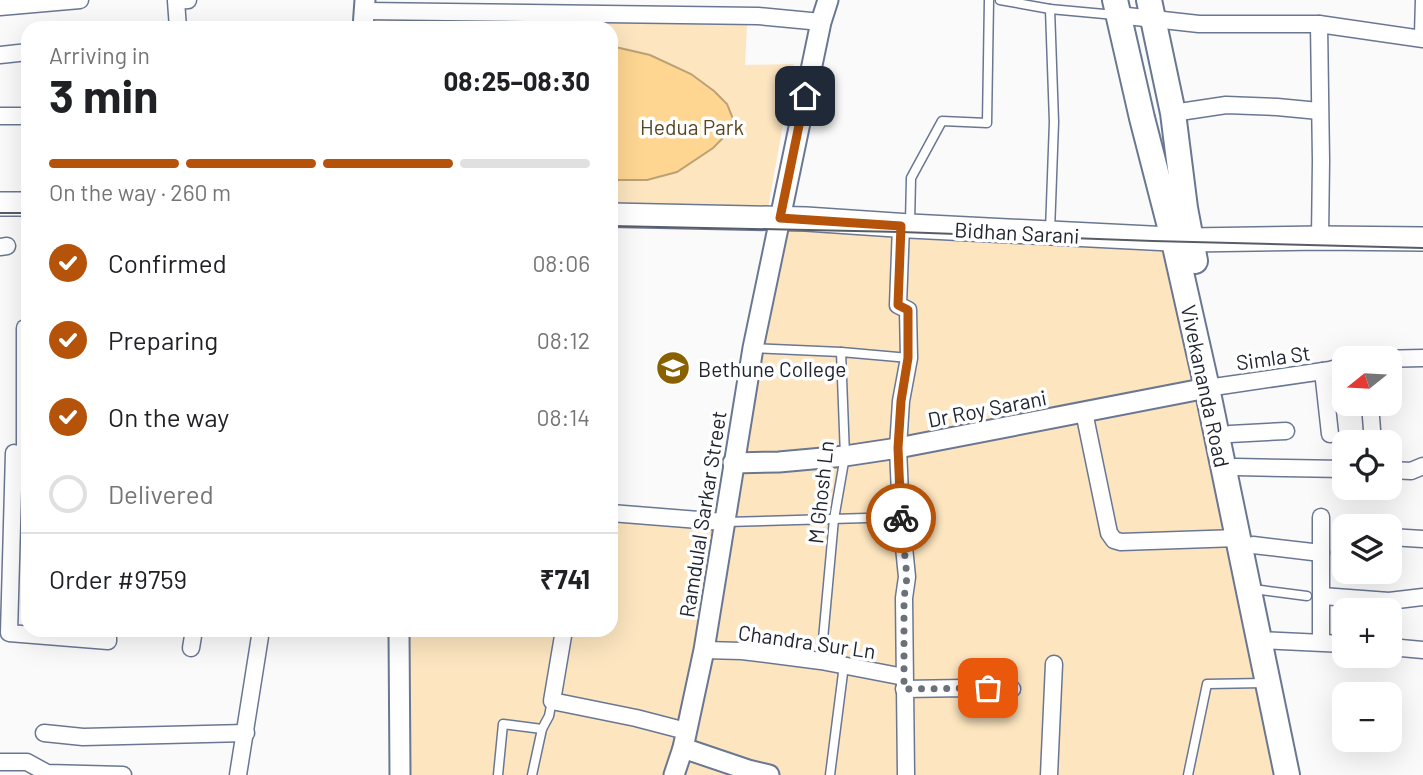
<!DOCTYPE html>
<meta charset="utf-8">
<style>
body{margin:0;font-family:Barlow,sans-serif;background:#f6f6f6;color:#202124;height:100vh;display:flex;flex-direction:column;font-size:26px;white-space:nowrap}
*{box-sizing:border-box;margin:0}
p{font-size:23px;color:#757577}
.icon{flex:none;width:38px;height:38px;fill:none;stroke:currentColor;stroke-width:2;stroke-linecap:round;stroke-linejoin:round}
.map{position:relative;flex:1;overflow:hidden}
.drawer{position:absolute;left:21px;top:21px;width:597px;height:616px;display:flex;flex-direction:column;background:#fff;border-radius:21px;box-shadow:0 7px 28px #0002}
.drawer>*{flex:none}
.needle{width:46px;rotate:252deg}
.buttons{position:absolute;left:1332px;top:346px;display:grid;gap:14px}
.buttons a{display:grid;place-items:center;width:70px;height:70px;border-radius:14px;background:#fff;box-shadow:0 7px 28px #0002;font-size:35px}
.pin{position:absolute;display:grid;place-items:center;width:60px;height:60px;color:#fff;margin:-30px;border-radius:14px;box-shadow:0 4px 10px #0006}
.courier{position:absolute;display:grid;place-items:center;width:70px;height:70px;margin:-35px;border:5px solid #b45309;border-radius:50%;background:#fff;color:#222;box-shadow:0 2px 9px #0007}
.head em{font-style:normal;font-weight:700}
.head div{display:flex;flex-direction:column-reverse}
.head{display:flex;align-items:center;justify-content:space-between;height:119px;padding:0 28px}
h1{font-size:46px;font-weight:700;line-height:52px}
.bar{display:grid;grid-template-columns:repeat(4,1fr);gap:10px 7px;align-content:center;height:84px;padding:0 28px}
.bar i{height:9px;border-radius:5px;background:#e0e0e0}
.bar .active{background:#b45309}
.bar p{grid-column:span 4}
.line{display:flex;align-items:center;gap:18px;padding:0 28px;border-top:2px solid #e0e0e0}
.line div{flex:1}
ol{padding:0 28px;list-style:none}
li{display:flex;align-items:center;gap:21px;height:77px}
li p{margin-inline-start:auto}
li .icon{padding:7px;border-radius:50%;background:#b45309;color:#fff;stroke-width:4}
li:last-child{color:#757577}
li i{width:38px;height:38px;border:4px solid #e0e0e0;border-radius:50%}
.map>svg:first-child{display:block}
</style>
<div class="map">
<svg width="1423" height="775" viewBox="0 0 1423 775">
<rect width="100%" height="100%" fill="#fafafa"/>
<g fill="#fce5bf">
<polygon points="369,18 747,24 745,65 794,64 768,208 611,205 611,28 369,28"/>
<polygon points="781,218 1180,235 1282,775 409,775 405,630 611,630 611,518 727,520"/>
</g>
<polygon fill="#fed692" stroke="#bba175" stroke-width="2" points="611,46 650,55 691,74 714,91 727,104 733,119 723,138 713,148 677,172 647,180 611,180"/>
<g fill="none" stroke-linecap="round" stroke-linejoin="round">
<g stroke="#6a7793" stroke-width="11">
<g id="service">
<polyline points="1000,0 1050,9 1115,15"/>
<polyline points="1420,0 1419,34 1423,37"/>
<polyline points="910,223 911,178 942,121 987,123 989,0"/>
<polyline points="1050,231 1054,122 1050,9"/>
<polyline points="753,348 841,352"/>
<polyline points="726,522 901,517"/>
<polyline points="1261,590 1307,596"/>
<polyline points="821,661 834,519 845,456 841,352 909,358"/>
<polyline points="498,775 503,724 542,729 549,716 552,701"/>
<polyline points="532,775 542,729"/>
<polyline points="830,775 844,665"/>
<polyline points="1188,775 1207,684 1264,683"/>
</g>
</g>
<g stroke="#6a7793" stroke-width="19">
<g id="minor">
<polyline points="0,7 80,0"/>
<polyline points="364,11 758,16 821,22"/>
<polyline points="1118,15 1199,24 1319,24 1423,39"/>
<polyline points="1319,24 1321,161 1320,238"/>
<polyline points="178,28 176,1 188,0"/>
<polyline points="0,55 28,52"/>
<polyline points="1173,113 1226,105 1277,107 1319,111"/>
<polyline points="0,116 28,116"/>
<polyline points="901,226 898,305 908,310 909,358 901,401 898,448 901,517 907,577 904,598 906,775"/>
<polyline points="0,247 7,246"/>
<polyline points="25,328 25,453"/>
<polyline points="1376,359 1423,358"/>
<polyline points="1323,371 1330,434"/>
<polyline points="1207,388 1330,370 1344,366"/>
<polyline points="1370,404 1373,443"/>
<polyline points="1084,412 1109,533 1114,540 1121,542 1238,538"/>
<polyline points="1230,434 1286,431"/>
<polyline points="14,453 9,633 108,641 108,630"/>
<polyline points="1236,467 1344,469"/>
<polyline points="1390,470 1411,471 1423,466"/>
<polyline points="611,513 724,522"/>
<polyline points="1390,537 1423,539"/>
<polyline points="1253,545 1321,553"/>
<polyline points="1322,596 1389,601 1423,597"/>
<polyline points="564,630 552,701 636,718 686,731"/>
<polyline points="1258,640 1344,644"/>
<polyline points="1321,642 1321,517"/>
<polyline points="1390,647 1423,650"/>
<polyline points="191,648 194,630"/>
<polyline points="704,650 742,651 821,661 904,677"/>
<polyline points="904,689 965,688 1012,689"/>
<polyline points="44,733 83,737 246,733"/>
<polyline points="0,762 27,762 47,773 123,775"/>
<polyline points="238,775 261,630"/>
<polyline points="1049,775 1054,664"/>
</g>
</g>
<g stroke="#6a7793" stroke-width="23">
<g id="tertiary">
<polyline points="363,28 365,0"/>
<polyline points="733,463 779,462 845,456 898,448 1207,388"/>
<polyline points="399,630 400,775"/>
<polyline points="683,748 748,770 769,775"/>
<polyline points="674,775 683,748 704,650 753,348 821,22 828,0"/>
</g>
</g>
<g stroke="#6a7793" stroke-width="26">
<g id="secondary">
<polyline points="0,204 28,204"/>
<polyline points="611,215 806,219 910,226 1190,240 1320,238 1423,239"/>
</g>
</g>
<g stroke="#6a7793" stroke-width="28">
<g id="primary">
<polyline points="1115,0 1142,118 1175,246 1207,388 1287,775"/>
<polyline points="1149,0 1173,113 1185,208 1195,261"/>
</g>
</g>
<use href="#service" stroke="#fff" stroke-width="8"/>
<use href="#minor" stroke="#fff" stroke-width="16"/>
<use href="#tertiary" stroke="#fff" stroke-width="19"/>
<use href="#secondary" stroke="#fff" stroke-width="23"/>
<use href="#primary" stroke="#fff" stroke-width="24"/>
<g stroke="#585c65" stroke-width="2">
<polyline points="0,213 28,213"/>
<polyline points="611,226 901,232 1153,241 1423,248"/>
</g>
</g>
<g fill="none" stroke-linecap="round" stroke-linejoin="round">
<polyline stroke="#6c7077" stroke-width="7" stroke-dasharray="0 12.6" points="901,518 907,577 904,598 904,689 988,688"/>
<polyline stroke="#b45309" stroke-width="9" points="805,96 780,218 901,226 898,305 908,310 908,358 901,401 898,448 901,518"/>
</g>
<defs>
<g id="university-disc" transform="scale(1.75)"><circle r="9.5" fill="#8a6100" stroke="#fff"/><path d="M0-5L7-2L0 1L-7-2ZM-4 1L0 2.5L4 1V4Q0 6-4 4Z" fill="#fff"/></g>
</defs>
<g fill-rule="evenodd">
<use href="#university-disc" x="673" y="368"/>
</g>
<g text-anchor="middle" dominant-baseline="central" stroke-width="7" stroke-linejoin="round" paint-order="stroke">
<g font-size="21" fill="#5a4520" stroke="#fff">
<text x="692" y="126">Hedua Park</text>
</g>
<g font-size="21" fill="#202531" stroke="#fff">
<text transform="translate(1017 232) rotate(3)">Bidhan Sarani</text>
<text transform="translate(1273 357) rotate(-8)">Simla St</text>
<text transform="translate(1206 386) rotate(78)">Vivekananda Road</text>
<text transform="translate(987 408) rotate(-11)">Dr Roy Sarani</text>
<text transform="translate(820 492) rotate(-84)">M Ghosh Ln</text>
<text transform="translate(702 514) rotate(-81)">Ramdulal Sarkar Street</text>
<text transform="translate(807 641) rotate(8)">Chandra Sur Ln</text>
</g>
<g font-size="21" fill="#202531" stroke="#fff" text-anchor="start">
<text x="698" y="368">Bethune College</text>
</g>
</g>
</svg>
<div class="buttons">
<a><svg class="needle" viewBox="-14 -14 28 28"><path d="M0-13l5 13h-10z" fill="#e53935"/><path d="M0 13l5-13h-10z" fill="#757577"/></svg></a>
<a><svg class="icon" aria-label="locate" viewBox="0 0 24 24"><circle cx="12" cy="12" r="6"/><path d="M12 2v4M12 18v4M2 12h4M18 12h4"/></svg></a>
<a><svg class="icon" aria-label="layers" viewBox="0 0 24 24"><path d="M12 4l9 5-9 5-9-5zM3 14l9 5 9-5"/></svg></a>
<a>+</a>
<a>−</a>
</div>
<div class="pin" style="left:988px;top:688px;background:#ea580c"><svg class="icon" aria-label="bag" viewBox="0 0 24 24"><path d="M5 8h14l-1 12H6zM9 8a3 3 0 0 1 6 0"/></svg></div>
<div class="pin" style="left:805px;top:96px;background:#1f2937"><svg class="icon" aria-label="home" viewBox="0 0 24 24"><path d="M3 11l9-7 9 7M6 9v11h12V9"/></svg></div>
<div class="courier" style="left:901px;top:518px"><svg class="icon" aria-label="bike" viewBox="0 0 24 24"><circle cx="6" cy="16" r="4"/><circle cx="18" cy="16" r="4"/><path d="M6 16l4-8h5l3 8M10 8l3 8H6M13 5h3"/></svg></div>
<section class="drawer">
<div class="head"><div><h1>3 min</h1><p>Arriving in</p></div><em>08:25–08:30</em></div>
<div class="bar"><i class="active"></i><i class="active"></i><i class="active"></i><i></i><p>On the way · 260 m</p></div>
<ol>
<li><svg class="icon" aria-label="check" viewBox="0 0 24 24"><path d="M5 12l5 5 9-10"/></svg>Confirmed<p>08:06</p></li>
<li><svg class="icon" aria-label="check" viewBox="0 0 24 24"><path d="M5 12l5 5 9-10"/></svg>Preparing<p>08:12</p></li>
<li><svg class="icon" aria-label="check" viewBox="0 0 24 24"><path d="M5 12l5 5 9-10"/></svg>On the way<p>08:14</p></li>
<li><i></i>Delivered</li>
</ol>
<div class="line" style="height:91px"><div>Order #9759</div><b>₹741</b></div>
</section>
</div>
